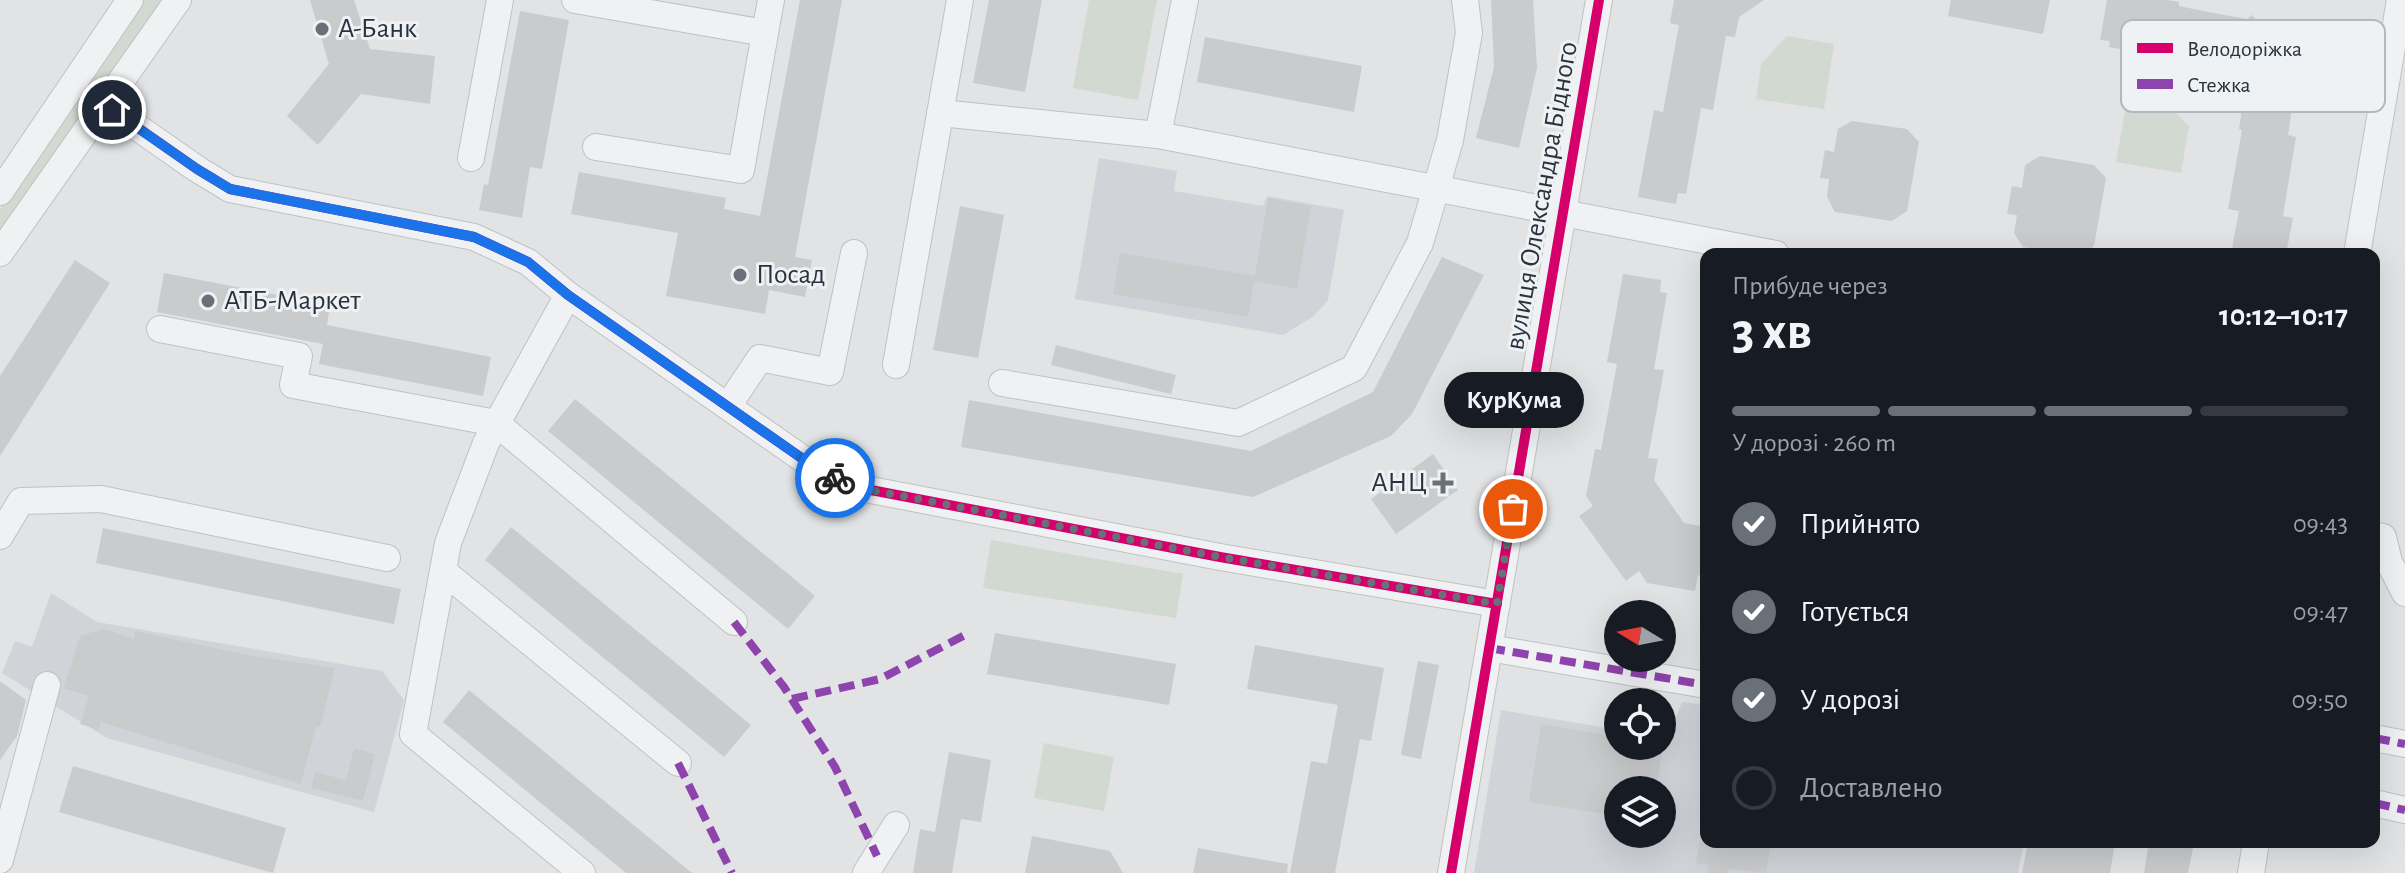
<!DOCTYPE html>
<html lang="uk">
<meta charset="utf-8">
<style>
body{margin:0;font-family:"Alegreya Sans",sans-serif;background:#20242c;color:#f1f3f6;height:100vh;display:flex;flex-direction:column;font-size:30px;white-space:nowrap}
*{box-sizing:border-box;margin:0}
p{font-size:26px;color:#9ea1a6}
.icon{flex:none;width:44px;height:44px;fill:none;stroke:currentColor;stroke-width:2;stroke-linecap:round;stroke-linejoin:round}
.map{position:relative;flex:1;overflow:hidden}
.sheet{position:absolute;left:1700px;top:248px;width:680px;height:600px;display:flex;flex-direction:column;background:#171b24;border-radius:16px;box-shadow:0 8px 32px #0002}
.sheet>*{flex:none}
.needle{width:52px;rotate:280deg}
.fabs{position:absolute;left:1604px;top:600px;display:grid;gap:16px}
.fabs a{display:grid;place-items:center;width:72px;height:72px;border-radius:50%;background:#171b24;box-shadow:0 8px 32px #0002;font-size:40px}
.pin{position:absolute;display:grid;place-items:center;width:68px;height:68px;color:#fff;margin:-34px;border:4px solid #fff;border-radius:50%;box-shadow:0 2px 8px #0007}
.courier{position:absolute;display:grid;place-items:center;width:80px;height:80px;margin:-40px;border:6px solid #1a73e8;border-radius:50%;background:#fff;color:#222;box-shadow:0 2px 10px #0007}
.bubble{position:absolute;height:56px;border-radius:28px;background:#171b24;box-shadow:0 8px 32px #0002;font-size:26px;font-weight:700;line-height:56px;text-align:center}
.overview em{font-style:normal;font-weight:700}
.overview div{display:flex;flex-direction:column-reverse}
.overview{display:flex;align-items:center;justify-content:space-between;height:136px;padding:0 32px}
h1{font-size:52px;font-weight:700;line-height:60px}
.bar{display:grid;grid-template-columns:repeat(4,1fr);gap:12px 8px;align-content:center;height:96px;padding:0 32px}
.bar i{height:10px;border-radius:6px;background:#363941}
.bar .current{background:#6a7077}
.bar p{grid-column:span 4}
ol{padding:0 32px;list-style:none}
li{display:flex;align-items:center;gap:24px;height:88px}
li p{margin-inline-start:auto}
li .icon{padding:8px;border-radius:50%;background:#6a7077;color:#fff;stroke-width:4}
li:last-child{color:#9ea1a6}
li i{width:44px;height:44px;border:4px solid #363941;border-radius:50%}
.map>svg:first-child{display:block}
</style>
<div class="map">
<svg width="2405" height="873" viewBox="0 0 2405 873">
<rect width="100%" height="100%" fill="#e1e3e5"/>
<g fill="#d0d3d8" fill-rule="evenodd">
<polygon points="1099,158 1177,171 1174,191 1263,206 1267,196 1344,210 1328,300 1314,316 1283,335 1075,299"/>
<polygon points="51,593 97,622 382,671 404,700 374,812 107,738 2,673 15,641 32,647"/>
<path d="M 1682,702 L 1706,705 L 1706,842 L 2024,842 L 2018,873 L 1474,873 L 1501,710 L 1618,730 L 1618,746 L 1662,746 L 1662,738 L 1668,738 ZM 1618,790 L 1662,790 L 1662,834 L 1618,834 Z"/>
</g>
<g fill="#d2d9d1">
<polygon points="143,0 164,0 0,237 0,209"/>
<polygon points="1089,0 1157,0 1138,100 1073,88"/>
<polygon points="1787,36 1834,44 1824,109 1756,99 1761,64"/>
<polygon points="2128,95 2162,100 2189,126 2181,173 2116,162"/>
<polygon points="991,540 1183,574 1176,618 983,588"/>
<polygon points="1044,743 1114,757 1104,811 1034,798"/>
</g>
<g fill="#c9cbcd">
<polygon points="310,0 354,0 370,49 435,56 430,104 361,94 318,145 287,116 329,64"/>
<polygon points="800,0 842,0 795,257 812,260 805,297 769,290 765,314 666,296 678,233 571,214 579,172 726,198 724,209 760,216"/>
<polygon points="989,0 1042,0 1025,92 973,83"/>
<polygon points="1491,0 1533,0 1537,68 1519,148 1476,138 1494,67"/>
<polygon points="1674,0 1764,0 1739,17 1735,37 1726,36 1713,110 1701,108 1686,194 1678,193 1676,204 1638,197 1654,110 1663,112 1679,25 1670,23"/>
<polygon points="1951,0 2050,0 2043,34 1948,16"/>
<polygon points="2107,0 2168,0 2179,2 2179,6 2203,11 2247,19 2252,15 2303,83 2295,89 2288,135 2296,137 2283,216 2293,218 2286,254 2231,254 2239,211 2228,209 2242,130 2239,129 2242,108 2211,65 2109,47 2110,41 2100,40"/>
<polygon points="520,11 569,20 542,169 530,167 522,218 479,210 484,184 488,185"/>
<polygon points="1205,37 1362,66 1354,112 1197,82"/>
<polygon points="1852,121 1907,129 1919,142 1907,211 1892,221 1835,212 1827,197 1829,179 1820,178 1825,150 1834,152 1838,129"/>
<polygon points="2040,156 2094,165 2106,178 2094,246 2084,254 2060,254 2023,247 2014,233 2017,215 2007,214 2012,186 2022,188 2025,165"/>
<polygon points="1268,198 1311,206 1297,289 1254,281"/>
<polygon points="960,206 1004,215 978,358 933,350"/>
<polygon points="1120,253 1255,276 1248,317 1113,294"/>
<polygon points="1442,257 1484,275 1412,414 1391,436 1253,497 961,447 969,400 1251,451 1373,392"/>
<polygon points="75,260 110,283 0,456 0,376"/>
<polygon points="164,273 330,305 327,325 491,357 483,396 319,364 323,344 157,312"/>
<polygon points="1623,274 1661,280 1660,292 1667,293 1654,369 1664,370 1648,458 1658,459 1654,480 1684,523 1706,527 1706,577 1698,575 1695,591 1647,583 1639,571 1626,581 1579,516 1593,506 1586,496 1595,449 1601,450 1617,364 1607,362"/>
<polygon points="1056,345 1176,375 1171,394 1051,365"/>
<polygon points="575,399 815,596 788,629 548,431"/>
<polygon points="1433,454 1458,490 1396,534 1371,499"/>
<polygon points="511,527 751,725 724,757 485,560"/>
<polygon points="103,528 401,589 394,624 96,563"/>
<polygon points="104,629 134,639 135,631 252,656 335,668 320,727 316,726 301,784 101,722 99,730 80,724 89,696 64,688 65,683 80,636"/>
<polygon points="995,633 1176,664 1169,705 987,674"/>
<polygon points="1255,645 1384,668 1371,741 1360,739 1335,873 1290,873 1311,761 1327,764 1338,705 1247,689"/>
<polygon points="1418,661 1439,665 1421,759 1401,755"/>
<polygon points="0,681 26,700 17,736 0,760"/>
<polygon points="469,690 692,873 626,873 615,864 443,722"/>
<polygon points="1541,724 1618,737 1618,746 1663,746 1656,790 1618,790 1618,816 1529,802"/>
<polygon points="354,748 375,754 363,801 311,788 315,772 346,780"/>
<polygon points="949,752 991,760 981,822 961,819 952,873 913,873 920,829 935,832"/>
<polygon points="73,766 286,828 273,873 59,812"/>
<polygon points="1032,836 1110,851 1123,873 1025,873"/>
<polygon points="1700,842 1771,842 1766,873 1728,869 1727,873 1708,873 1709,865 1696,863"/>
<polygon points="2028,842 2115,842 2110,873 2022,873"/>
<polygon points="2149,842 2193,848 2188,873 2144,873"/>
<polygon points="1198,848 1288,864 1287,873 1193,873"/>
</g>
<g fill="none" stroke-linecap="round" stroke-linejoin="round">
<g stroke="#bfc1c3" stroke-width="28">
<g id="minor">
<polyline points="575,0 765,33 771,0"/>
<polyline points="104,104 197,169 230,189 474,237 528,262 568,295 823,473 850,486 1220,557 1497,604"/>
<polyline points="940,113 1158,135 1776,254"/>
<polyline points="1158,135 1185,0"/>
<polyline points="596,147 741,170 765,33"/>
<polyline points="471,158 500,0"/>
<polyline points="0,192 130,0"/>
<polyline points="0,253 178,0"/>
<polyline points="2357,254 2400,0"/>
<polyline points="568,295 486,443 448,543 413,734 582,873"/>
<polyline points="160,329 299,356 293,385 496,423 734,622"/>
<polyline points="896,365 960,0"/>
<polyline points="1002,383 1238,423 1354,368 1420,243 1450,140 1469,33 1465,0"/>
<polyline points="728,406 760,358 830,372 854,253"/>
<polyline points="0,536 21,501 101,499 387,558"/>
<polyline points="2374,536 2383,537 2389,562 2405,593"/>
<polyline points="443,571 678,763"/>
<polyline points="1489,648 1706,685"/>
<polyline points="2374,738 2405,744"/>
<polyline points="2374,803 2405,810"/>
<polyline points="0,860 47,685"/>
<polyline points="866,873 896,825"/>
<polyline points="1451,873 1599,0"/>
<polyline points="2251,873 2256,842"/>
</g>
</g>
<use href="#minor" stroke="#f0f1f3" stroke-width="26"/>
<g stroke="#8e44ad" stroke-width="8" stroke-dasharray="16 8" stroke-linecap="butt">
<polyline points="734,622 784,687 835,767 877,856"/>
<polyline points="1489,648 1706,685"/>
<polyline points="792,699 880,679 967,634"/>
<polyline points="2374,738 2405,744"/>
<polyline points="678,763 732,873"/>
<polyline points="2374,803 2405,810"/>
</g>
<g stroke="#eef2f5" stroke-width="15">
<g id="cycleway">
<polyline points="104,104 197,169 230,189 474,237 528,262 568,295 823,473 850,486 1220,557 1497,604"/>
<polyline points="1451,873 1599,0"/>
</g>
</g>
<use href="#cycleway" stroke="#d6006c" stroke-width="10"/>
</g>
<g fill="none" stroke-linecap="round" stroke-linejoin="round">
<polyline stroke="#6a7077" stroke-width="8" stroke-dasharray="0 14.4" points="835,478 850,486 1220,557 1497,604 1513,509"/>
<polyline stroke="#1a73e8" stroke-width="10" points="112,110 197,169 230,189 474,237 528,262 568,295 823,473 835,478"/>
</g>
<g fill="#6a7077" stroke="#eef2f5" stroke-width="3">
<circle cx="322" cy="29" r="8"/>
<circle cx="740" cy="275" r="8"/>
<circle cx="208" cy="301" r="8"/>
<path d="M1439 471h8v8h8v8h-8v8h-8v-8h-8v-8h8z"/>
</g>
<g text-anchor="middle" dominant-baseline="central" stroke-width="6" stroke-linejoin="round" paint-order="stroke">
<g font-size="28" fill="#2a323c" stroke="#eef2f5" text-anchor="start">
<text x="338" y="29">А-Банк</text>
<text x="756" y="275">Посад</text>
<text x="224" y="301">АТБ-Маркет</text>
<text x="1427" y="483" text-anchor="end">АНЦ</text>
</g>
<g font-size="28" fill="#2a323c" stroke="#eef2f5">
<text transform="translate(1542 196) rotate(-80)">вулиця Олександра Бідного</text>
</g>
</g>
<rect x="2121" y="20" width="264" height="92" rx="12" fill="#eef2f5" stroke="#b3b8be" stroke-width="2"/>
<rect x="2137" y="43" width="36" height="10" fill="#d6006c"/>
<rect x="2137" y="79" width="36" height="10" fill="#8e44ad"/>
<g font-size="22" fill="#2a323c">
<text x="2187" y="56">Велодоріжка</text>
<text x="2187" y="92">Стежка</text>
</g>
</svg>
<div class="fabs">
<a><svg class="needle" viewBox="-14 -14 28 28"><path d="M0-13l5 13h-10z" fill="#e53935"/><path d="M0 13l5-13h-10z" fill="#9ea1a6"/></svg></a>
<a><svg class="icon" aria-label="locate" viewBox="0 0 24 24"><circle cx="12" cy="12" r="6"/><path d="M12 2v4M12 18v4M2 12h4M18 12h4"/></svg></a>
<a><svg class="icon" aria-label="layers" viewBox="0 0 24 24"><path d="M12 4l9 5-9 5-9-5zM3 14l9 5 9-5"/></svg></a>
</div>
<div class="pin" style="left:1513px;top:509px;background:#ea580c"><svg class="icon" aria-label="bag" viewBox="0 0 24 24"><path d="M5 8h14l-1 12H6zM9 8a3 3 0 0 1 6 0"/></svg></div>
<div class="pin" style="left:112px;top:110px;background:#1f2937"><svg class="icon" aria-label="home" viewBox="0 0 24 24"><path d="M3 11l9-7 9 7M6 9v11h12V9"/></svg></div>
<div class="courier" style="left:835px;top:478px"><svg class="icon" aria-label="bike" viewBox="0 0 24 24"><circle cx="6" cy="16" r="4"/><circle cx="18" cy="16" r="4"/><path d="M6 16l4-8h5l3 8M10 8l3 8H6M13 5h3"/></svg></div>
<div class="bubble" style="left:1444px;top:372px;width:140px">КурКума</div>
<section class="sheet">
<div class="overview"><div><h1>3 хв</h1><p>Прибуде через</p></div><em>10:12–10:17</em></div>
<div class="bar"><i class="current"></i><i class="current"></i><i class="current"></i><i></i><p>У дорозі · 260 m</p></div>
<ol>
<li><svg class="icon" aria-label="check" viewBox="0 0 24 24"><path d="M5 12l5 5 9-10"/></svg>Прийнято<p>09:43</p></li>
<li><svg class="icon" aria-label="check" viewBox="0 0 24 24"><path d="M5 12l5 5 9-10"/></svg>Готується<p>09:47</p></li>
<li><svg class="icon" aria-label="check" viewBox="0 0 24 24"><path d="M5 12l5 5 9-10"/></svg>У дорозі<p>09:50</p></li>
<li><i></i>Доставлено</li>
</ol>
</section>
</div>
